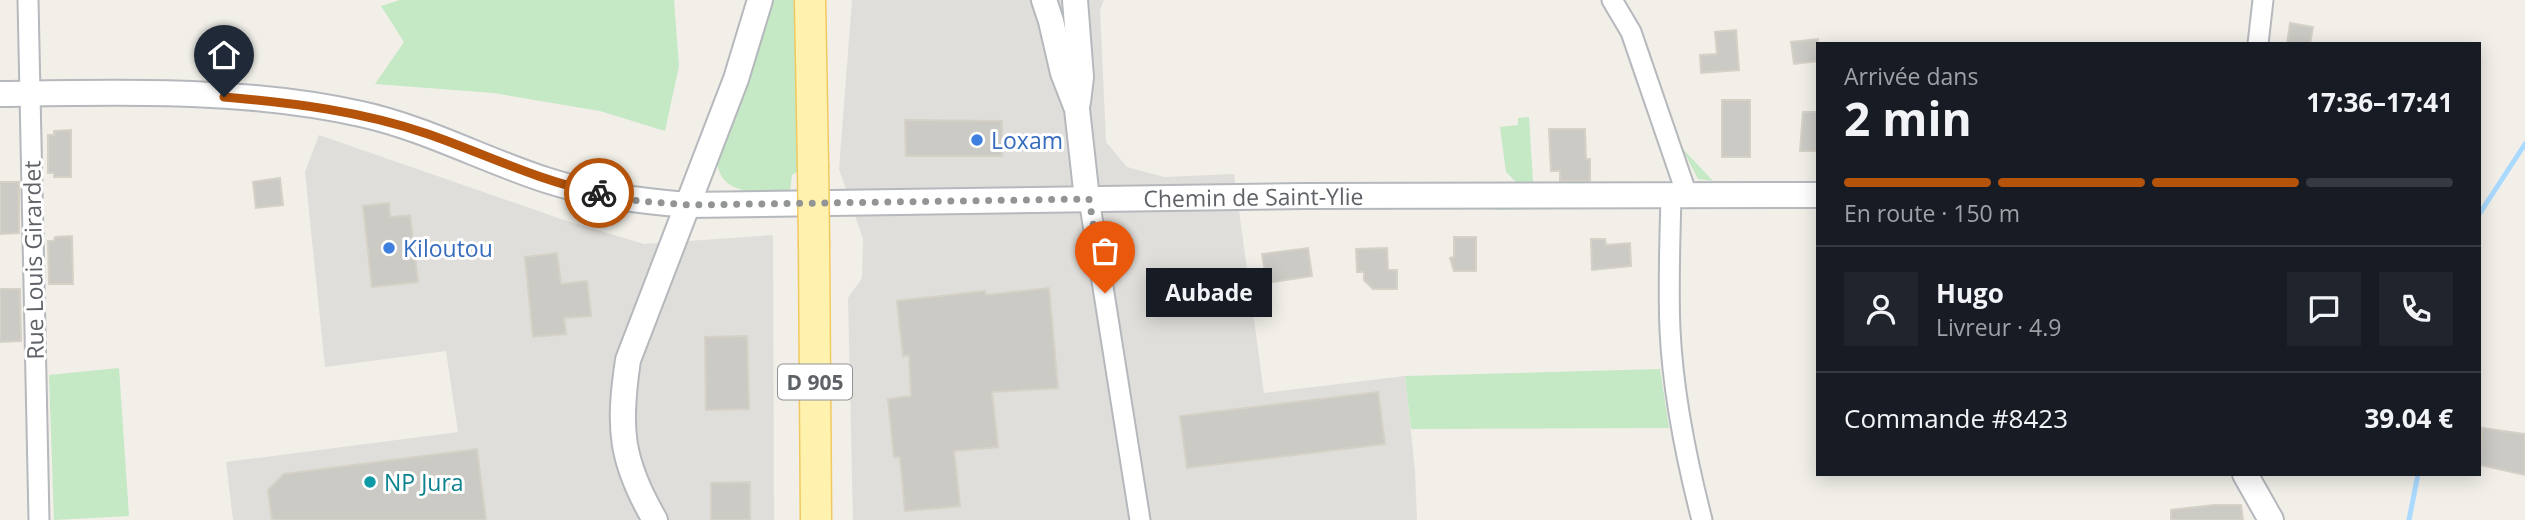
<!DOCTYPE html>
<html lang="fr">
<meta charset="utf-8">
<style>
body{margin:0;font-family:"Open Sans",sans-serif;background:#20242c;color:#f1f3f6;height:100vh;display:flex;flex-direction:column;font-size:26px;white-space:nowrap}
*{box-sizing:border-box;margin:0}
p{font-size:23px;color:#9ea1a6}
.icon{flex:none;width:38px;height:38px;fill:none;stroke:currentColor;stroke-width:2;stroke-linecap:round;stroke-linejoin:round}
.map{position:relative;flex:1;overflow:hidden}
.details{position:absolute;left:1816px;top:42px;width:665px;height:434px;display:flex;flex-direction:column;background:#171b24;border-radius:0px;box-shadow:0 4px 18px #0003}
.details>*{flex:none}
.pin{position:absolute;display:grid;place-items:center;width:60px;height:60px;color:#fff;margin:-72px -30px;border-radius:50% 50% 50% 0;rotate:-45deg;box-shadow:0 0 7px #0007}
.pin .icon{rotate:45deg}
.courier{position:absolute;display:grid;place-items:center;width:70px;height:70px;margin:-35px;border:5px solid #b45309;border-radius:50%;background:#fff;color:#222;box-shadow:0 2px 9px #0007}
.bubble{position:absolute;height:49px;border-radius:0px;background:#171b24;box-shadow:0 4px 18px #0003;font-size:23px;font-weight:700;line-height:49px;text-align:center}
.head em{font-style:normal;font-weight:700}
.head div{display:flex;flex-direction:column-reverse}
.head{display:flex;align-items:center;justify-content:space-between;height:119px;padding:0 28px}
h1{font-size:46px;font-weight:700;line-height:52px}
.bar{display:grid;grid-template-columns:repeat(4,1fr);gap:10px 7px;align-content:center;height:84px;padding:0 28px}
.bar i{height:9px;border-radius:5px;background:#363941}
.bar .current{background:#b45309}
.bar p{grid-column:span 4}
.line{display:flex;align-items:center;gap:18px;padding:0 28px;border-top:2px solid #363941}
.line div{flex:1}
.round{display:grid;place-items:center;flex:none;width:74px;height:74px;border-radius:0px;background:#20242c}
.map>svg:first-child{display:block}
</style>
<div class="map">
<svg width="2525" height="520" viewBox="0 0 2525 520">
<rect width="100%" height="100%" fill="#f1efe8"/>
<g fill="#e0deda">
<polygon points="852,0 1104,0 1100,10 1106,142 1127,167 1164,177 1234,174 1264,393 1405,376 1415,471 1417,520 853,520 848,298 862,278 863,239 839,169"/>
<polygon points="319,135 561,219 644,244 773,235 774,520 233,520 226,462 458,432 446,351 325,367 305,172"/>
</g>
<g fill="#c5e8c5">
<polygon points="400,0 674,0 679,66 665,131 600,111 494,93 375,84 404,42 381,6"/>
<path d="M 770,0 L 798,0 L 799,171 L 792,175 L 790,192 C 763,192 719,198 717,160 Z"/>
<polygon points="1529,117 1533,182 1645,185 1519,185 1506,172 1500,127 1518,125 1518,118"/>
<polygon points="1682,148 1713,181 1698,179"/>
<polygon points="1495,208 1646,208 1495,210"/>
<polygon points="119,368 129,516 54,520 49,375"/>
<polygon points="1660,369 1669,428 1411,429 1405,376"/>
</g>
<g fill="none" stroke-linecap="round" stroke-linejoin="round">
<g stroke="#aadaff" stroke-width="5">
<polyline points="2480,213 2525,144"/>
<polyline points="2409,520 2418,474"/>
</g>
</g>
<g fill="#cccac5" stroke="#d6d1c6" stroke-width="2">
<polygon points="2290,23 2313,27 2310,44 2287,44"/>
<polygon points="1736,30 1739,70 1701,73 1700,55 1717,54 1715,32"/>
<polygon points="1818,39 1818,61 1794,64 1791,42"/>
<rect x="1722" y="100" width="28" height="57"/>
<polygon points="1803,112 1818,112 1818,151 1800,151"/>
<polygon points="905,120 1002,121 1002,156 906,156"/>
<polygon points="1549,129 1585,129 1586,159 1590,159 1590,181 1560,181 1560,171 1551,171"/>
<polygon points="71,130 71,177 54,177 54,173 48,173 48,135 54,135 54,131"/>
<polygon points="280,178 283,205 256,208 253,182"/>
<polygon points="0,182 19,182 19,233 0,234"/>
<polygon points="389,203 390,217 410,215 418,282 372,287 363,206"/>
<polygon points="72,236 73,284 49,284 48,241 54,241 55,237"/>
<polygon points="1454,237 1476,237 1476,271 1454,271 1450,258 1454,257"/>
<polygon points="1591,239 1605,239 1606,245 1630,243 1631,266 1592,270"/>
<polygon points="1308,248 1312,276 1267,283 1262,254"/>
<polygon points="1387,248 1388,270 1397,270 1397,289 1373,289 1364,280 1364,272 1357,272 1356,249"/>
<polygon points="557,253 561,284 587,281 591,316 564,318 566,334 533,337 525,257"/>
<polygon points="1049,288 1058,388 992,392 998,447 954,451 960,506 905,511 900,457 894,457 888,399 911,396 909,355 903,356 897,301 985,291 986,295"/>
<polygon points="0,289 20,289 21,341 0,342"/>
<polygon points="747,336 749,409 706,410 705,337"/>
<polygon points="1378,392 1385,444 1187,468 1180,416"/>
<polygon points="2482,428 2525,434 2525,475 2480,465"/>
<polygon points="477,449 486,520 272,520 268,490 284,474"/>
<polygon points="750,482 750,520 711,520 711,483"/>
<polygon points="2214,505 2241,505 2243,520 2171,520 2171,510"/>
</g>
<g fill="none" stroke-linecap="round" stroke-linejoin="round">
<g stroke="#b5b8bc" stroke-width="23">
<g id="minor">
<polyline points="28,0 39,520"/>
<polyline points="1612,0 1631,32 1687,195"/>
<polyline points="2258,44 2263,0"/>
<path d="M 1671,195 C 1670,240 1668,285 1670,330 C 1673,394 1686,458 1702,520"/>
<polyline points="1089,199 1140,520"/>
</g>
</g>
<g stroke="#b5b8bc" stroke-width="28">
<g id="tertiary">
<polyline points="1044,0 1051,21 1063,73 1077,109 1086,190 1089,199"/>
<polyline points="1075,0 1081,77 1078,102"/>
<path id="s1" d="M 0,94 C 119,92 244,88 361,114 C 425,128 484,160 546,180 C 592,195 640,201 688,205 L 1304,196 L 1818,195"/>
<polyline points="2245,474 2271,520"/>
<path d="M 655,520 C 620,460 618,427 628,360 L 736,79 L 760,0"/>
</g>
</g>
<g stroke="#f2c960" stroke-width="33">
<g id="primary">
<polyline points="810,0 813,165"/>
<polyline points="814,244 816,520"/>
</g>
</g>
<use href="#minor" stroke="#fff" stroke-width="19"/>
<use href="#tertiary" stroke="#fff" stroke-width="24"/>
<use href="#primary" stroke="#fff2af" stroke-width="30"/>
<g stroke="#f2c960" stroke-width="33" stroke-linecap="butt">
<polyline id="primary-bridge" points="813,165 814,244"/>
</g>
<use href="#primary-bridge" stroke="#fff2af" stroke-width="30"/>
</g>
<g fill="none" stroke-linecap="round" stroke-linejoin="round">
<polyline stroke="#929495" stroke-width="7" stroke-dasharray="0 12.6" points="599,193 639,201 688,205 1089,199 1105,293"/>
<path stroke="#b45309" stroke-width="9" d="M 224,97 C 294,103 361,111 428,134 C 485,154 539,181 599,193"/>
</g>
<g fill="#3f7fe0" stroke="#fff" stroke-width="2.5">
<circle cx="977" cy="140" r="7"/>
<circle cx="389" cy="248" r="7"/>
</g>
<circle fill="#0f9aa8" stroke="#fff" stroke-width="2.5" cx="370" cy="482" r="7"/>
<g text-anchor="middle" dominant-baseline="central" stroke-width="6" stroke-linejoin="round" paint-order="stroke">
<rect fill="#fff" stroke="#8f9295" stroke-width="2" x="778" y="364.5" width="74" height="35" rx="5"/>
<g font-size="21" font-weight="bold" fill="#5f6368">
<text x="815" y="382">D 905</text>
</g>
<g font-size="23" fill="#366cbe" stroke="#fff" text-anchor="start">
<text x="991" y="140">Loxam</text>
<text x="403" y="248">Kiloutou</text>
</g>
<g font-size="23" fill="#5f6368" stroke="#fff">
<text stroke="none"><textPath href="#s1" startOffset="1269">Chemin de Saint-Ylie</textPath></text>
<text transform="translate(33 260) rotate(-91)">Rue Louis Girardet</text>
</g>
<g font-size="23" fill="#0d838f" stroke="#fff" text-anchor="start">
<text x="384" y="482">NP Jura</text>
</g>
</g>
</svg>
<div class="pin" style="left:1105px;top:293px;background:#ea580c"><svg class="icon" aria-label="bag" viewBox="0 0 24 24"><path d="M5 8h14l-1 12H6zM9 8a3 3 0 0 1 6 0"/></svg></div>
<div class="pin" style="left:224px;top:97px;background:#1f2937"><svg class="icon" aria-label="home" viewBox="0 0 24 24"><path d="M3 11l9-7 9 7M6 9v11h12V9"/></svg></div>
<div class="courier" style="left:599px;top:193px"><svg class="icon" aria-label="bike" viewBox="0 0 24 24"><circle cx="6" cy="16" r="4"/><circle cx="18" cy="16" r="4"/><path d="M6 16l4-8h5l3 8M10 8l3 8H6M13 5h3"/></svg></div>
<div class="bubble" style="left:1146px;top:268px;width:126px">Aubade</div>
<section class="details">
<div class="head"><div><h1>2 min</h1><p>Arrivée dans</p></div><em>17:36–17:41</em></div>
<div class="bar"><i class="current"></i><i class="current"></i><i class="current"></i><i></i><p>En route · 150 m</p></div>
<div class="line" style="height:126px"><a class="round"><svg class="icon" aria-label="person" viewBox="0 0 24 24"><circle cx="12" cy="8" r="4"/><path d="M4 21q1-7 8-7t8 7"/></svg></a><div><b>Hugo</b><p>Livreur · 4.9</p></div><a class="round"><svg class="icon" aria-label="chat" viewBox="0 0 24 24"><path d="M4 5h16v11H9l-5 4z"/></svg></a><a class="round"><svg class="icon" aria-label="phone" viewBox="0 0 24 24"><path d="M5 4h4l2 5-3 2q2 4 5 5l2-3 5 2v4C11 20 4 13 5 4z"/></svg></a></div>
<div class="line" style="height:91px"><div>Commande #8423</div><b>39.04 €</b></div>
</section>
</div>
